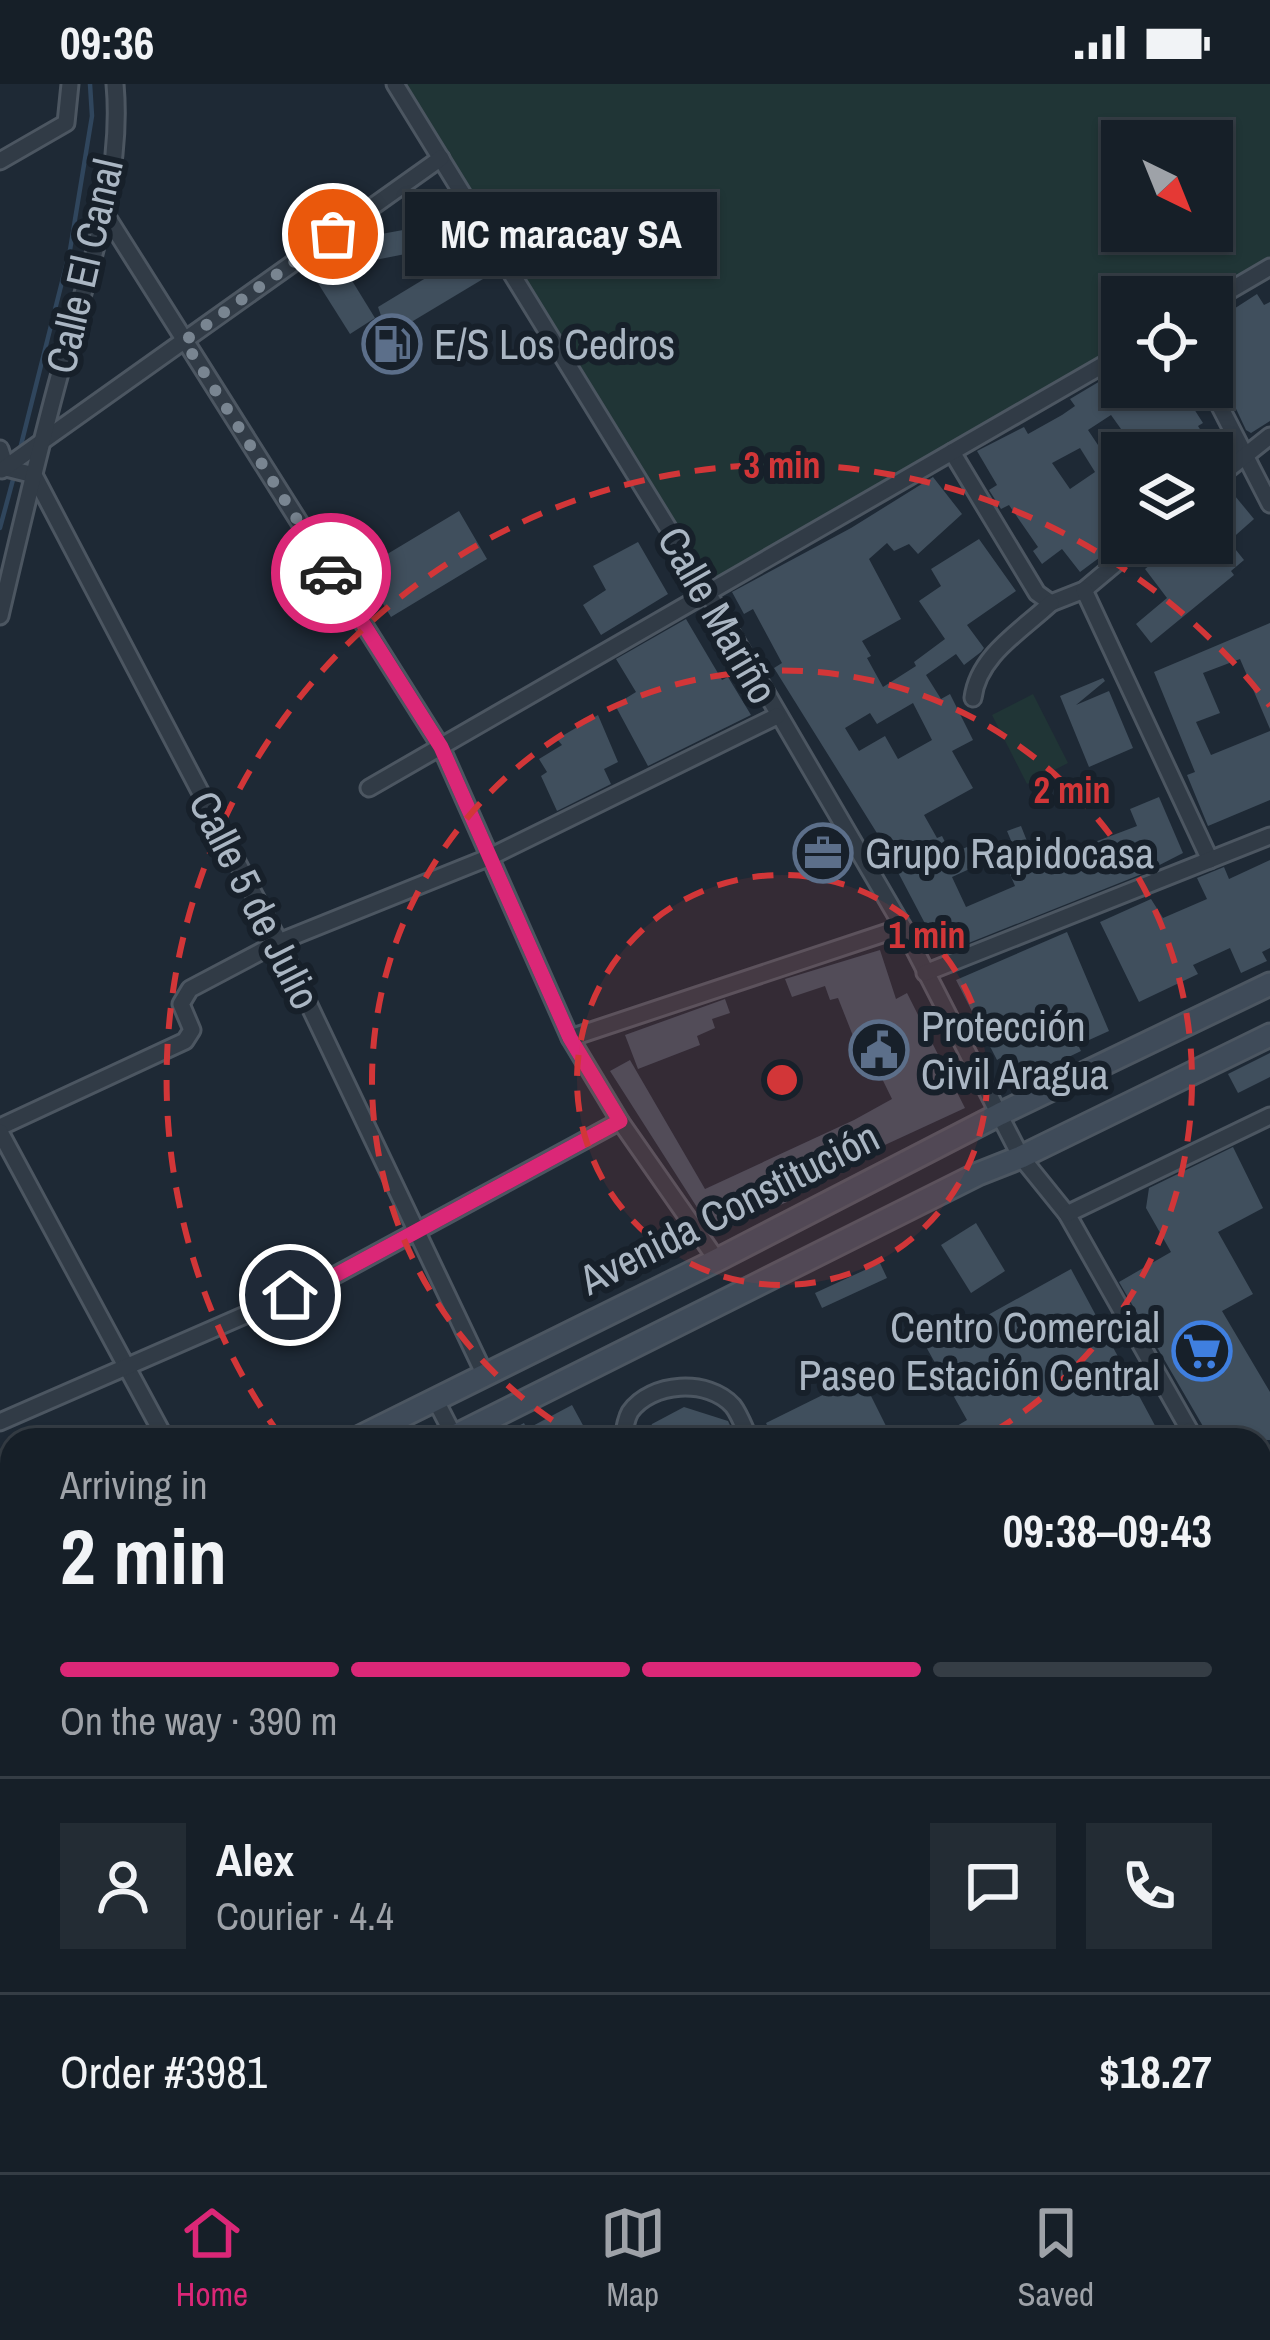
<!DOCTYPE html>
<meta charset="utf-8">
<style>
body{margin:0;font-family:"Archivo Narrow",sans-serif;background:#232c34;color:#f1f3f6;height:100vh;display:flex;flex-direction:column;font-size:45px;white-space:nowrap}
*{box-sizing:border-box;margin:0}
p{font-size:39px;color:#9ea2a8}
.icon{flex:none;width:66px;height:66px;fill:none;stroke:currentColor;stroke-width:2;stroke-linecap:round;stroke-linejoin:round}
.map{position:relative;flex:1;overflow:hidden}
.details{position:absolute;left:0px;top:1344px;width:1272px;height:744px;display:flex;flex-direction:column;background:#161f28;border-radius:36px 36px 0 0;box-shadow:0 3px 9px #0004,0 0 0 3px #353d45}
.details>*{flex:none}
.needle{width:78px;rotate:137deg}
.buttons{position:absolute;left:1101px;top:36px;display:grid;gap:24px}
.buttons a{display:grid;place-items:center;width:132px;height:132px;border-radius:0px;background:#161f28;box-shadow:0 3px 9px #0004,0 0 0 3px #353d45;font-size:60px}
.pin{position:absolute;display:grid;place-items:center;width:102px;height:102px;color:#fff;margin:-51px;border:6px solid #fff;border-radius:50%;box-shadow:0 3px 12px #0007}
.courier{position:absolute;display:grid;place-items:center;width:120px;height:120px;margin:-60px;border:9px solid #db2777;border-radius:50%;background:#fff;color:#222;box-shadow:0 3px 15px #0007}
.bubble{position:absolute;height:84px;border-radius:0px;background:#161f28;box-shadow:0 3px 9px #0004,0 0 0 3px #353d45;font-size:39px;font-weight:800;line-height:84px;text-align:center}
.overview em{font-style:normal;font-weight:800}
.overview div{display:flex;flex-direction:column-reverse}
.overview{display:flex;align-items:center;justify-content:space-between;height:204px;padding:0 60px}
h1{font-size:78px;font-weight:800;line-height:90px}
.bar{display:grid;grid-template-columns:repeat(4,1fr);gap:18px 12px;align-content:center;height:144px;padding:0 60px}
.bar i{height:15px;border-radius:9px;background:#353d45}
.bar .current{background:#db2777}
.bar p{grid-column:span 4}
.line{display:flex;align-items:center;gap:30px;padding:0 60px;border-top:3px solid #353d45}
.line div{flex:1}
.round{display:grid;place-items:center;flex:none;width:126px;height:126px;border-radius:0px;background:#232c34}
.status{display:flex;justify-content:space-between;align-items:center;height:84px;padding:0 60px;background:#161f28;direction:ltr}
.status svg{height:33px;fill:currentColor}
.menu{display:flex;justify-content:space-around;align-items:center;height:168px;border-top:3px solid #353d45;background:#161f28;font-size:33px;color:#9ea2a8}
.menu a{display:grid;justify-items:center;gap:6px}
.menu .current{color:#db2777}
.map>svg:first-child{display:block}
</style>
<div class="status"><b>09:36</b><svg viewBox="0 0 49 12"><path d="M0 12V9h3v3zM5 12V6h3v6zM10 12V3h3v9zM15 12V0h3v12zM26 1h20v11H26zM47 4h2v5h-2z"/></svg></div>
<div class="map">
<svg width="1270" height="2088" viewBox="0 0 1270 2088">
<rect width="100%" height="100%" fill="#1e2935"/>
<g fill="#203536" fill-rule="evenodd">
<path d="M 395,0 L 1270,0 L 1270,180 L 1212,213 L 1122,213 L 1122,267 L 708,509 ZM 1122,57 L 1212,57 L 1212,147 L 1122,147 Z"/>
<polygon points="1033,610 1068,679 1027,700 992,631"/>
</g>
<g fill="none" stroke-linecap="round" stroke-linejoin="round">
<g stroke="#30465d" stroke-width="4.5">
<polyline points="19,369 70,166 92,32 90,0"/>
<polyline points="0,444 14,392"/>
</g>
</g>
<g fill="#404f5d" fill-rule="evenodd">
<polygon points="441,139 446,162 370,177 365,153"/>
<polygon points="472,166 488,192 388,252 378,223"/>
<polygon points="335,169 375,234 350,250 309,185"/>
<polygon points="1257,210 1264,221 1270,218 1270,337 1251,349 1246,346 1216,282 1220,280 1212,266 1212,239"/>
<path d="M 1122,284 L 1122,303 L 1180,303 L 1203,339 L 1198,342 L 1215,369 L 1117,369 L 1131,359 L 1111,331 L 1088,346 L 1122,397 L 1122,457 L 1080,488 L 1062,465 L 1042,480 L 1033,467 L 1038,463 L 1009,421 L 1001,425 L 989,406 L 997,401 L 977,367 L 1024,343 L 1028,350 L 1062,331 L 1075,322 L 1070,315 ZM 1080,364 L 1095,388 L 1070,405 L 1052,379 Z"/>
<path d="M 933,393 L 962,430 L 918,470 L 909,460 L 894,467 L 887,459 L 869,475 L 901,535 L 862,557 L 871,572 L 867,574 L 883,603 L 916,582 L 914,578 L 945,555 L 919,517 L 941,502 L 931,485 L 979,455 L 1016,507 L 967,541 L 984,564 L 981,568 L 964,581 L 956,570 L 926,591 L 941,615 L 950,610 L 973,656 L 952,667 L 973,704 L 924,731 L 937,754 L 942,752 L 951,770 L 967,763 L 976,782 L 952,793 L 966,823 L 1015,802 L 1009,788 L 1022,783 L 1007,747 L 1021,742 L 1033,772 L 1054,763 L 1058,772 L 1137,742 L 1130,725 L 1159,713 L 1183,769 L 1142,790 L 941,870 L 880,754 L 774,584 L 782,579 L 753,525 L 744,530 L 732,508 L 851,444 ZM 913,619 L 932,656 L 898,675 L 885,652 L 859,667 L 845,644 L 870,629 L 877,640 Z"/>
<polygon points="1235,412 1254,435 1228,458 1212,439 1212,431"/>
<polygon points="459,427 487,475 391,533 377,510 389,503 374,478"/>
<polygon points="638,458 668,510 601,551 583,521 606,506 593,482"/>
<polygon points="1178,459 1188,459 1206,483 1232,461 1244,476 1231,487 1234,491 1151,559 1136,540 1167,514 1145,485"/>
<polygon points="686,535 722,596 728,593 751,631 648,682 615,621 636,608 616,575"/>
<polygon points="1270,539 1270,645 1240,575 1203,589 1220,629 1196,638 1211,671 1270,647 1270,716 1208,742 1187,691 1195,688 1154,588"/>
<polygon points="1103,594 1105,597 1076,621 1109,607 1133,664 1089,683 1060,612"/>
<polygon points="598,631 618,678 604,685 611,700 557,727 541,692 547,688 539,675 562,661 557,655"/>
<polygon points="1270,776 1270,864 1262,868 1267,877 1241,889 1230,864 1193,881 1198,890 1139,918 1100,838 1151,815 1163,834 1207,815 1197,794 1224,783 1229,795"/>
<polygon points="1067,848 1109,947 1078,961 1081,967 1015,999 1002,973 997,976 956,896"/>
<polygon points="880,866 896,915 907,909 965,1024 783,1108 787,1118 714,1150 610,987 630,976 705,1105 854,1036 892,1015 867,964 859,967 838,914 830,916 825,902 792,913 785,895"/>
<polygon points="725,915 730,929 712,935 715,944 697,952 700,961 638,985 625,951"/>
<polygon points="1270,969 1270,993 1238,1009 1228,990"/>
<polygon points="1233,1063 1263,1124 1218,1148 1253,1210 1222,1227 1270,1308 1270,1356 1211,1356 1119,1198 1171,1168 1146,1124 1149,1104"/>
<polygon points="976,1139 1005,1187 971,1209 941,1161"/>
<polygon points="880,1179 887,1194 822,1224 815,1209"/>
<polygon points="1071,1185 1159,1349 1147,1356 956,1356 950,1346 967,1336 920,1252 952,1235 959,1247"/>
<polygon points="861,1292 893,1356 774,1356 766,1339"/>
<polygon points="572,1321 591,1356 492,1356 524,1339 527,1345"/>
<polygon points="684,1323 728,1337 737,1356 652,1356 648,1349 652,1340"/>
</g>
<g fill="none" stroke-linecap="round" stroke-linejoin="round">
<g stroke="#4c5661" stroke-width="21">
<g id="street">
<polyline points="395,0 708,509 903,843 1021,1073 1067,1130 1195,1356"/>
<polyline points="0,77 66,39 70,0"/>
<polyline points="104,128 441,663 570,954 620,1037 717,1176"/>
<polyline points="1212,217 1270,183"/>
<polyline points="1210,303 1270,420"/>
<polyline points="0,365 6,384 34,391 279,858 485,1291"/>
<polyline points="952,368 1037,509 1051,519 1084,506 1140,459"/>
<polyline points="2,386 441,74"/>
<polyline points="1212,398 1270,352"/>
<polyline points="1084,506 1210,776"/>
<path d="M 0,532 C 19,451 38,369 60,289 C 85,196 124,98 115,0"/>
<path d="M 973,614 C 978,572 1021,547 1051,519"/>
<polyline points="369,704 1122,270"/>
<polyline points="925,889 1270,752"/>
<polyline points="570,954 903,843"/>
<polyline points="0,1043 185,957 192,946 181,920 190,905 279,858 490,773 777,632"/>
<polyline points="0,1048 166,1356"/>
<polyline points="1067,1130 1270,1032"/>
<polyline points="435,1315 456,1356"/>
<polyline points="0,1338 332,1193 620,1037"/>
<path d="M 623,1356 C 624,1348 626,1335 630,1328 C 651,1298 708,1294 733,1322 C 740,1331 745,1346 750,1356"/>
<polyline points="1171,1356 1189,1347"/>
<polyline points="0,1440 12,1458"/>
<polyline points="1260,1467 1270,1484"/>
<polyline points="0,1861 12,1866"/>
<polyline points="0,1933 12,1939"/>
<polyline points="1260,1965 1270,1959"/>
<polyline points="0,1983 12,1992"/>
<polyline points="224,2076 230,2088"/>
<polyline points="418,2076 425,2088"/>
<polyline points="859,2076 865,2088"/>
<polyline points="1245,2076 1252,2088"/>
<polyline points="34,2088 40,2076"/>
<polyline points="528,2088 551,2076"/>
<polyline points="1052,2088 1073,2076"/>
</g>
</g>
<g stroke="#4c5661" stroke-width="27">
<g id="secondary">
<polyline points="354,1356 717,1176 1000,1030 1270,900"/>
<polyline points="447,1356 978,1090 1021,1073 1270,951"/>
<polyline points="0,1543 12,1536"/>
<polyline points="0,1594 12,1587"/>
</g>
</g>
<use href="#street" stroke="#313b46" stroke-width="15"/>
<use href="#secondary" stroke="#3f4b59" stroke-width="21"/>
</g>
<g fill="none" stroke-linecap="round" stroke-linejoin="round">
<polyline stroke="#798591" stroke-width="12" stroke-dasharray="0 21.6" points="331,489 184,257 333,150"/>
<polyline stroke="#db2777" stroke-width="15" points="290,1211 332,1193 620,1037 570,954 441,663 331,489"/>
</g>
<circle cx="782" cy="996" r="205" fill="#d23638" fill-opacity=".12"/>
<g fill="none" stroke="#d23638" stroke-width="6" stroke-dasharray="21 15">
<circle cx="782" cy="996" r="205"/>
<path d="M583 1355A410 410 0 1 1 981 1355"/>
<path d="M281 1353A615 615 0 0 1 1270 622"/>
</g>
<defs>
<g id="fuel-ring" transform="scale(3)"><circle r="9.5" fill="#17202a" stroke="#5c6f8a" stroke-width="1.5"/><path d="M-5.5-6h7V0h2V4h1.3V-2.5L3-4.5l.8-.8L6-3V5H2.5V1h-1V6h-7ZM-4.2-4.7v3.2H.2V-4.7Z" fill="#5c6f8a"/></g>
<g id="office-ring" transform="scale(3)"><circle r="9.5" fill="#17202a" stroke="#5c6f8a" stroke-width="1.5"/><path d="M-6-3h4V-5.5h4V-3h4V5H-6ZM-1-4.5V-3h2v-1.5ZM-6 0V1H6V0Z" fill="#5c6f8a"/></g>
<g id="civic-ring" transform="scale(3)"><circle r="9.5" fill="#17202a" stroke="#5c6f8a" stroke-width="1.5"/><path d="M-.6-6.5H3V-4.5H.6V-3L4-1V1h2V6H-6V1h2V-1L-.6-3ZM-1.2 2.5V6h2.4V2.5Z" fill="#5c6f8a"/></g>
<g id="supermarket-ring" transform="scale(3)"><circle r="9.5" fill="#17202a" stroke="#3f7fe0" stroke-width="1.5"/><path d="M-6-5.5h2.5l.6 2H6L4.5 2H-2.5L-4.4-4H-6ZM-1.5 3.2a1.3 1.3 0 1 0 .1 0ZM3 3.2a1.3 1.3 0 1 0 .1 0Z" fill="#3f7fe0"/></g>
</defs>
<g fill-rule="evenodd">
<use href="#fuel-ring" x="392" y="260"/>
<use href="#office-ring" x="823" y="769"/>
<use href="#civic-ring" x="879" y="966"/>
<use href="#supermarket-ring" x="1202" y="1267"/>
</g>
<g text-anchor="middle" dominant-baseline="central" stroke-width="12" stroke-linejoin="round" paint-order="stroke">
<g font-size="42" fill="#aab6c3" stroke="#17202a">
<text transform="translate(84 182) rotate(-77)">Calle El Canal</text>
<text transform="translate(718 531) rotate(60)">Calle Mariño</text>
<text transform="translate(255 816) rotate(63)">Calle 5 de Julio</text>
<text transform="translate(729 1124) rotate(-27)">Avenida Constitución</text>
</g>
<g font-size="42" fill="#aab6c3" stroke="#17202a" text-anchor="start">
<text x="434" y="260">E/S Los Cedros</text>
<text x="865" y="769">Grupo Rapidocasa</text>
<text x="921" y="942">Protección<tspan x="921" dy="48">Civil Aragua</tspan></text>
<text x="1160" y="1243" text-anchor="end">Centro Comercial<tspan x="1160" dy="48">Paseo Estación Central</tspan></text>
</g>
</g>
<circle cx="782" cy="996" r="18" fill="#d23638" stroke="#17202a" stroke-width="6"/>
<g font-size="36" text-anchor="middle" font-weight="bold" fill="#d23638" stroke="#17202a" stroke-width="12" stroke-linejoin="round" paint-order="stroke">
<text x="782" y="394">3 min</text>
<text x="1072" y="719">2 min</text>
<text x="927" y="864">1 min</text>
</g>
</svg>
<div class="buttons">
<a><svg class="needle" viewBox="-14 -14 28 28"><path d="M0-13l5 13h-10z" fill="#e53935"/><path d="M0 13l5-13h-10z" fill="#9ea2a8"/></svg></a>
<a><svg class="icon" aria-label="locate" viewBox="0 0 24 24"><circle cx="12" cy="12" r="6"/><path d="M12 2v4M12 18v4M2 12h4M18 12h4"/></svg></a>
<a><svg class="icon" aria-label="layers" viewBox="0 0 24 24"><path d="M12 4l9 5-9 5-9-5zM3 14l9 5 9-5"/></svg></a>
</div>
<div class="pin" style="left:333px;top:150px;background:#ea580c"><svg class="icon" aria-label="bag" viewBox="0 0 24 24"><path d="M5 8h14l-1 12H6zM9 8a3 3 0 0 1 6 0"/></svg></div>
<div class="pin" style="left:290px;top:1211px;background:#1f2937"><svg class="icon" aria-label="home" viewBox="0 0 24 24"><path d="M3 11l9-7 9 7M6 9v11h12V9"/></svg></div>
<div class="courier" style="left:331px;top:489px"><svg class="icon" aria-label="car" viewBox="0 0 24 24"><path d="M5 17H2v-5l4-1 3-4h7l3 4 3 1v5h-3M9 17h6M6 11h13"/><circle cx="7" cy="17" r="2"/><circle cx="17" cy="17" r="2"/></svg></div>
<div class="bubble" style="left:405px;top:108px;width:312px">MC maracay SA</div>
<section class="details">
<div class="overview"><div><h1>2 min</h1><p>Arriving in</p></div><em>09:38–09:43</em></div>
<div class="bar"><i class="current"></i><i class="current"></i><i class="current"></i><i></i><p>On the way · 390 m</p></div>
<div class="line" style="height:216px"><a class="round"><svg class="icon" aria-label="person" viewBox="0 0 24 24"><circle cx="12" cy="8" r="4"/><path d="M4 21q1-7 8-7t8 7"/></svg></a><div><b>Alex</b><p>Courier · 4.4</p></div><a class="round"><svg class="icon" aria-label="chat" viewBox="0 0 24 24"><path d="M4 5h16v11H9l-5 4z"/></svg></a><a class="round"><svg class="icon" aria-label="phone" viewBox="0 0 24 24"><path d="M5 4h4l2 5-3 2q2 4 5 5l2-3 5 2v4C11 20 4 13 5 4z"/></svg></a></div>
<div class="line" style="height:156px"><div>Order #3981</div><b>$18.27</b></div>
</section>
</div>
<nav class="menu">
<a class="current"><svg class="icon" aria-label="home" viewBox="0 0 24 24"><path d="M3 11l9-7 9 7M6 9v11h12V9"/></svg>Home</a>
<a><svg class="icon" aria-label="map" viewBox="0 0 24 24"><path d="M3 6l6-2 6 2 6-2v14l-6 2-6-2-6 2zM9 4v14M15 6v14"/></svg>Map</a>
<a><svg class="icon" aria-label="saved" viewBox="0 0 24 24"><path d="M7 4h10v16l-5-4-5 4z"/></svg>Saved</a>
</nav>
